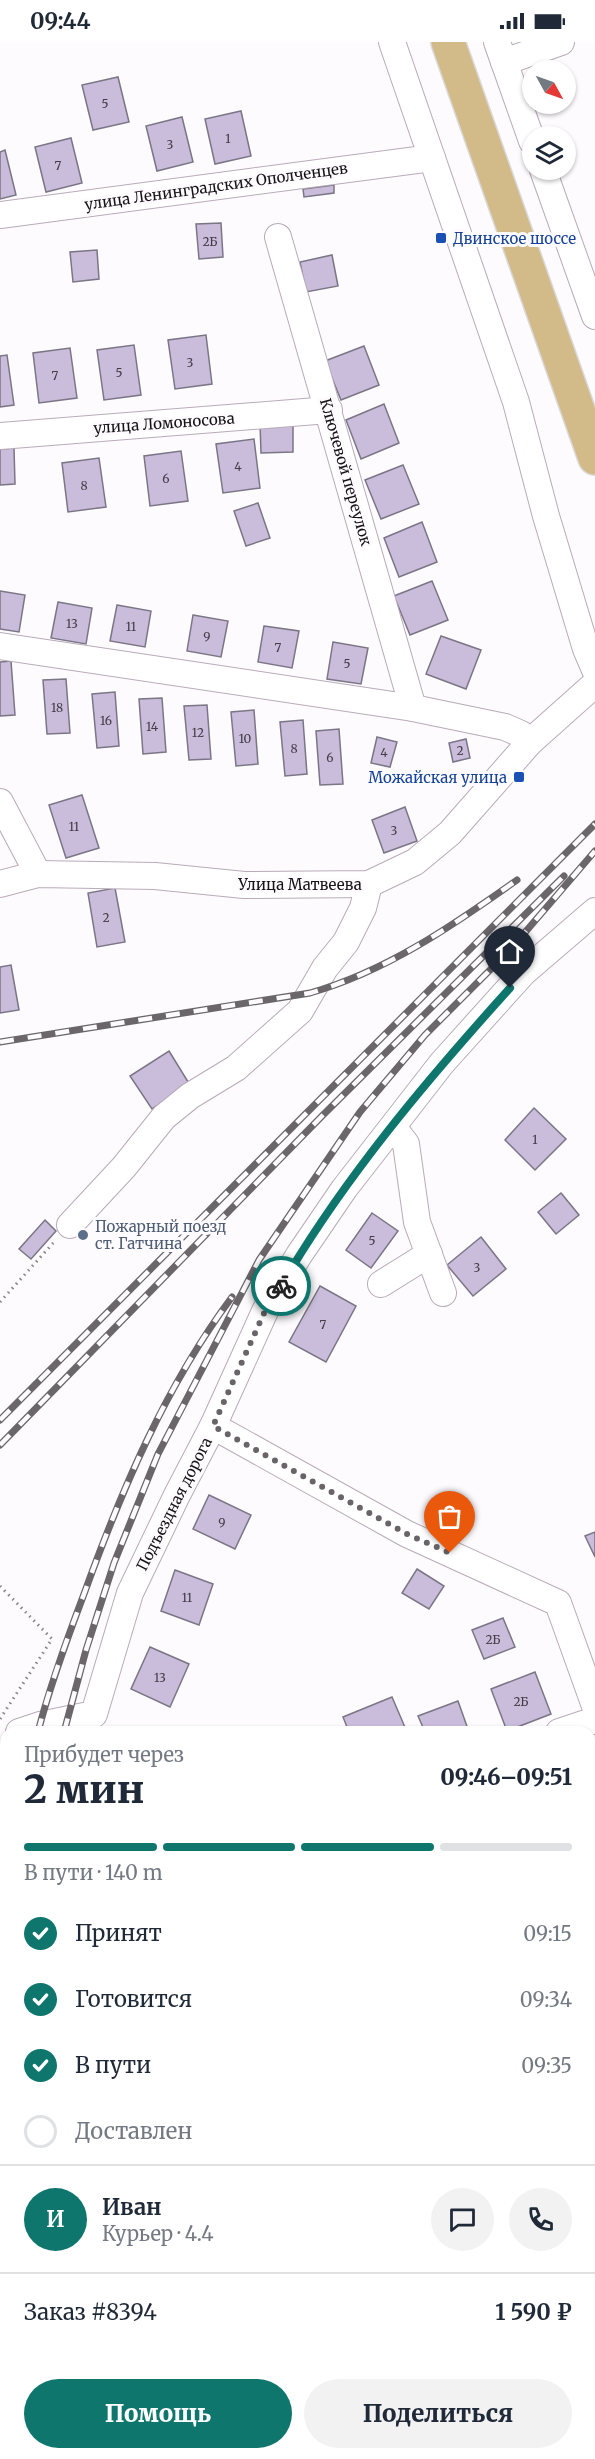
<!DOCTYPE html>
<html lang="ru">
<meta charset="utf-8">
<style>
body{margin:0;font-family:Merriweather,serif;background:#f2f2f3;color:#1f2937;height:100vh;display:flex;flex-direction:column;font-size:22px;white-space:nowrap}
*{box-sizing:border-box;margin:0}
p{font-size:20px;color:#747a83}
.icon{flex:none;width:33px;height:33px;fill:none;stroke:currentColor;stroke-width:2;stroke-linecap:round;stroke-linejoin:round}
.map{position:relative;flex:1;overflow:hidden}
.panel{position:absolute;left:0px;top:1684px;width:596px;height:734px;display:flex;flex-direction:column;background:#fff;border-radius:18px 18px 0 0;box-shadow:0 2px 4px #0004}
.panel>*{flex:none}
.needle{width:39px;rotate:130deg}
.fabs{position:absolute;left:522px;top:18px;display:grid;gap:12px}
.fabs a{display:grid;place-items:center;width:54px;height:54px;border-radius:50%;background:#fff;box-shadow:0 2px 4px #0004;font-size:30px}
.pin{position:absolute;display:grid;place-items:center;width:51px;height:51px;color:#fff;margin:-62px -26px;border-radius:50% 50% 50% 0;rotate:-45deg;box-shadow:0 0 6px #0007}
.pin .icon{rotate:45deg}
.courier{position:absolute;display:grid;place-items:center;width:60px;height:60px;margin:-30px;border:4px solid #0f766e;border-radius:50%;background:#fff;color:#222;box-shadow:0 2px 8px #0007}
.headline em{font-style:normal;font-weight:800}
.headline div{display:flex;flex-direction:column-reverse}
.headline{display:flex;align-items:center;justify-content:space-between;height:102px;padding:0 24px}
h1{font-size:39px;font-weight:800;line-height:45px}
.bar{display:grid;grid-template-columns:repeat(4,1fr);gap:9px 6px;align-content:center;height:72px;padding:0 24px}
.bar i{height:8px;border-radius:4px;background:#e0e1e3}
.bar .on{background:#0f766e}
.bar p{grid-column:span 4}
.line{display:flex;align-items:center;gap:15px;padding:0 24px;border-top:2px solid #e0e1e3}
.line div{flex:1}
.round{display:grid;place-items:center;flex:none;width:63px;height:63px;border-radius:32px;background:#f2f2f3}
ol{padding:0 24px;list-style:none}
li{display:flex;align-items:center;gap:18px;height:66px}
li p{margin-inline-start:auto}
li .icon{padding:6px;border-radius:50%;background:#0f766e;color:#fff;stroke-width:4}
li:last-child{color:#747a83}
li i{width:33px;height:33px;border:3px solid #e0e1e3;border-radius:50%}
.cta{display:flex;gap:12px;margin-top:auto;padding:12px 24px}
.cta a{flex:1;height:69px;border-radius:36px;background:#0f766e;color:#fff;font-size:24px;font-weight:800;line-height:69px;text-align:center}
.cta a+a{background:#f2f2f3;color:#1f2937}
.status{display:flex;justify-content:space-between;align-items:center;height:42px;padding:0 30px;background:#fff;direction:ltr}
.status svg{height:16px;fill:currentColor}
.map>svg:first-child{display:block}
</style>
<div class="status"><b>09:44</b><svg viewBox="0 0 49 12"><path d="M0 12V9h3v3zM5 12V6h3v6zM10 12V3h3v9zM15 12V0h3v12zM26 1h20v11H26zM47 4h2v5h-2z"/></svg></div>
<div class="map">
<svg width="595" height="2417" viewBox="0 0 595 2417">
<rect width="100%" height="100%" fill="#fdfbfe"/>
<polygon fill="#d0e7ce" points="352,2412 453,2412 448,2417 347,2417"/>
<polygon fill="#aac1a8" points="124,2412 222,2412 225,2417 124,2417"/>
<g fill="#c9bddb" stroke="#7b7585" stroke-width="1.5">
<polygon points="118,35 129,80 93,88 82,43"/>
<polygon points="241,69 251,114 215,122 205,77"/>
<polygon points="182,75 193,120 157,129 146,84"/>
<polygon points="71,96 82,141 46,150 35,105"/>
<polygon points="5,108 16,153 0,157 0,110"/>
<polygon points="334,143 334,151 304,155 303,147"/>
<polygon points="221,181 223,215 199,217 196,182"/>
<polygon points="97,208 99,237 73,240 70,210"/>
<polygon points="332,213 338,244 306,250 300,220"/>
<polygon points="206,293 212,342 175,347 168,298"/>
<polygon points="134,303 141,353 104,358 97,308"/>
<polygon points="364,304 379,343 341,358 325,319"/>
<polygon points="70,306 77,356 39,361 33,311"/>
<polygon points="7,313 14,363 0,365 0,314"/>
<polygon points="384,362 399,401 361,417 346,378"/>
<polygon points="293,380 293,410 261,411 260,381"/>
<polygon points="254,397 260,446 223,451 216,402"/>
<polygon points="14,406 15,442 0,443 0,407"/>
<polygon points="181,409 188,459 150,464 144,414"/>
<polygon points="99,416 106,465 68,470 62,421"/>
<polygon points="403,423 419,462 381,477 365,438"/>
<polygon points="258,461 270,496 246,504 234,469"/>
<polygon points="422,480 437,520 399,535 384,496"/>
<polygon points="432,539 448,578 410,593 394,554"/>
<polygon points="0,549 25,553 19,590 0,587"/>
<polygon points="58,560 92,566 86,602 51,596"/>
<polygon points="117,563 151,569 145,605 110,599"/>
<polygon points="193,573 228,579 221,615 187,609"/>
<polygon points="264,584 299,589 292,626 258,620"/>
<polygon points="441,594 481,608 466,647 426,632"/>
<polygon points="333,600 368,606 361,642 327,637"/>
<polygon points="11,619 15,673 0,674 0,620"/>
<polygon points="66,637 70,691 47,692 43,638"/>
<polygon points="115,650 119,704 97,706 92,652"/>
<polygon points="162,656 166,710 143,712 139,657"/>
<polygon points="207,663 211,717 189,718 184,664"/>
<polygon points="254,668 258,722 236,724 231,670"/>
<polygon points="303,678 307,732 285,734 280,680"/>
<polygon points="339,687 343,742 320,743 316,689"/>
<polygon points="377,695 397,700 390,725 371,721"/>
<polygon points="466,697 470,716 453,720 449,701"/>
<polygon points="82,753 99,806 66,816 49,763"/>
<polygon points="405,765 417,799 384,811 372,778"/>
<polygon points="115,846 125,900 97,905 88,851"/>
<polygon points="11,923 19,968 0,971 0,925"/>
<polygon points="169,1009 190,1043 152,1067 130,1034"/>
<polygon points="534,1066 566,1097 535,1128 505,1098"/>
<polygon points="561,1151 579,1173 556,1192 538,1170"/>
<polygon points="372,1171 398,1189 371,1226 346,1208"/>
<polygon points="45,1178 56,1189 31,1217 19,1207"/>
<polygon points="481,1195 506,1227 473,1254 447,1223"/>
<polygon points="320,1244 356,1264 326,1320 289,1300"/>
<polygon points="209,1453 251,1473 235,1507 193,1487"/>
<polygon points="595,1490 595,1515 585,1494"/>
<polygon points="417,1527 444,1544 429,1567 402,1551"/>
<polygon points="175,1528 213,1542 199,1583 161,1569"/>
<polygon points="503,1576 515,1605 484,1617 472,1588"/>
<polygon points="150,1605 189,1622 170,1665 131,1647"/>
<polygon points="535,1630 551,1672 507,1689 491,1647"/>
<polygon points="392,1655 407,1690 349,1690 343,1675"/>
<polygon points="458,1659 469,1690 425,1690 418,1674"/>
<polygon points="0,1740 6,1741 6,1773 0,1771"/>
<polygon points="595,1850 595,1884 590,1886 590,1852"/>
<polygon points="595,2033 595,2068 590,2070 590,2035"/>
<polygon points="593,2338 595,2343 595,2376 590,2379 590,2339"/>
</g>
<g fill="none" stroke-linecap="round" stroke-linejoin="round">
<g stroke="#b9abb9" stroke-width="28">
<g id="minor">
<polyline points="392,0 516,360 546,474 586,607 595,628"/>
<polyline points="497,0 532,99"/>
<polyline points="504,20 561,0"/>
<polyline points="543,128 595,274"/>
<polyline points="0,173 432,116"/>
<polyline points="278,195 413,666"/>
<polyline points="0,394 329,368"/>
<polyline points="0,604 413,666 505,685 521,692 530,700"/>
<polyline points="0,760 38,832"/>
<polyline points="0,842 38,832 155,834 244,843 369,842 415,820 450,791 530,700 595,642"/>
<polyline points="393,1085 406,1102 417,1180 443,1251"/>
<polyline points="70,1183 124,1125 164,1075 190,1054 236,1026 300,969 325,926 346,900 363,866 369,842"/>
<polyline points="381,1242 429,1212"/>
<polyline points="213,1384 407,1492 558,1561 595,1664"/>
<polyline points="19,1690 40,1683 94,1672 130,1551 177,1453 213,1384 265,1269 299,1213 344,1147 442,1021 523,931 595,869"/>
<polyline points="559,1690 595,1678"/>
<polyline points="590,2132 595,2129"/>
<polyline points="590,2217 595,2233"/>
</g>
</g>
<g stroke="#dad9da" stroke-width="36">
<polyline id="major" points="448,0 595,416"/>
</g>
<g stroke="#878488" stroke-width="3" stroke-dasharray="1.5 4.5" stroke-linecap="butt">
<polyline points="0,1260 55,1199"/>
<polyline points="0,1544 52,1597 0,1677"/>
<polyline points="0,2261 6,2262"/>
<polyline points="122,2412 129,2417"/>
<polyline points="104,2417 120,2412"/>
<polyline points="131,2417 148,2412"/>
<polyline points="401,2417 402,2412"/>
</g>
<use href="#minor" stroke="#fff" stroke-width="26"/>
<use href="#major" stroke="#d3ba89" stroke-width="33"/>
<g stroke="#6a666a" stroke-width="7">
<g id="rail">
<path d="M 0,1000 L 310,951 C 387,929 452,884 517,838"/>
<polyline points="0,1378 595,782"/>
<polyline points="0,1403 322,1074 564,834"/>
<path d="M 38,1690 C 50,1643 67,1597 84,1552 C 122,1447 165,1345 232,1255"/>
<polyline points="64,1690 86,1608 114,1521 158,1412 259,1218 360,1070 425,993 509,909 595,809"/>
<polyline points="0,1925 6,1881"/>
<polyline points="0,2238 6,2315"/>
<polyline points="22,2412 23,2417"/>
<polyline points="43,2412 44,2417"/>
</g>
</g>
<use href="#rail" stroke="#fdfbfe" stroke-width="4.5" stroke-dasharray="14" stroke-linecap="butt"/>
</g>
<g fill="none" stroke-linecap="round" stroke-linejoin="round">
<polyline stroke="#686468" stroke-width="6" stroke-dasharray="0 10.8" points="281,1244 265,1269 213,1384 407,1492 450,1511"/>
<path stroke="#0f766e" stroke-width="8" d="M 281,1244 C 344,1136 426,1039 510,946"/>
</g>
<g fill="#1a4fb4" stroke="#fdfbfe" stroke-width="2">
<rect x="435" y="190" width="12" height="12" rx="3"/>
<rect x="513" y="729" width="12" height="12" rx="3"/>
</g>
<circle fill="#5c6f8a" stroke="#fdfbfe" stroke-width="2" cx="83" cy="1193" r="6"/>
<g text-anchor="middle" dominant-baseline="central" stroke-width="6" stroke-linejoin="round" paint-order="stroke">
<g font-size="12" fill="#443d48">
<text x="105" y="61">5</text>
<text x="228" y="96">1</text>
<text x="170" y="102">3</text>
<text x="58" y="123">7</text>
<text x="210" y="199">2Б</text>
<text x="190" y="320">3</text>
<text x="119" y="330">5</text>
<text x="55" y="333">7</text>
<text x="238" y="424">4</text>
<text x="166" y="436">6</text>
<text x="84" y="443">8</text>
<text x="72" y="581">13</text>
<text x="131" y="584">11</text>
<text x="207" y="594">9</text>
<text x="278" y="605">7</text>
<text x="347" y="621">5</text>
<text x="57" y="665">18</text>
<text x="106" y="678">16</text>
<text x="152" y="684">14</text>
<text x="198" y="690">12</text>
<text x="245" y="696">10</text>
<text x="294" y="706">8</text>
<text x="460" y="708">2</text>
<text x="384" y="710">4</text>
<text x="330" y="715">6</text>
<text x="74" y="784">11</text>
<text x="394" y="788">3</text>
<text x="106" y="875">2</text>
<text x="535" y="1097">1</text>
<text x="372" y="1198">5</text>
<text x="477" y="1225">3</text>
<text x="323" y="1282">7</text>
<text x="222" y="1480">9</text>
<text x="187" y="1555">11</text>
<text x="493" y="1597">2Б</text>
<text x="160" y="1635">13</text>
<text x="521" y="1659">2Б</text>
</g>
<g font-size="15" fill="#171217" stroke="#fdfbfe">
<text transform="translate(216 144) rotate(-8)">улица Ленинградских Ополченцев</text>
<text transform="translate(164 381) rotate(-4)">улица Ломоносова</text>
<text transform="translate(346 430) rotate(74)">Ключевой переулок</text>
<text x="300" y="842">Улица Матвеева</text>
<text transform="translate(174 1462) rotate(-63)">Подъездная дорога</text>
</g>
<g font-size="15" fill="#164399" stroke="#fdfbfe" text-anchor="start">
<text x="453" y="196">Двинское шоссе</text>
<text x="507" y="735" text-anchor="end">Можайская улица</text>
</g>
<g font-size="15" fill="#4e5e75" stroke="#fdfbfe" text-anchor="start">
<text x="95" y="1184">Пожарный поезд<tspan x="95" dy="17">ст. Гатчина</tspan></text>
</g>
</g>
</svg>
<div class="fabs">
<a><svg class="needle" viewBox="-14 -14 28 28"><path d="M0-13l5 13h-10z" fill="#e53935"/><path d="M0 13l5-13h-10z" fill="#747a83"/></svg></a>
<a><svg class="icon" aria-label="layers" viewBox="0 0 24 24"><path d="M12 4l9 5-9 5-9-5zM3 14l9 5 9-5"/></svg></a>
</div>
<div class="pin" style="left:450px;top:1511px;background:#ea580c"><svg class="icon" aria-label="bag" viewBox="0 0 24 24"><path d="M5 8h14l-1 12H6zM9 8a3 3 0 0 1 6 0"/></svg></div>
<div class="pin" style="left:510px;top:946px;background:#1f2937"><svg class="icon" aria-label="home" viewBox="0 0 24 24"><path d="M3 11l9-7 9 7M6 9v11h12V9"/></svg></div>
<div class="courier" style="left:281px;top:1244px"><svg class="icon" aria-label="bike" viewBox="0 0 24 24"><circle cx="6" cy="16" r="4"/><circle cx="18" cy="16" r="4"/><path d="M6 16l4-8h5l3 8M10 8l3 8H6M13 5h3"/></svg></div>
<section class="panel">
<div class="headline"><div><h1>2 мин</h1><p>Прибудет через</p></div><em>09:46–09:51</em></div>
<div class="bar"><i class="on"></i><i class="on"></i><i class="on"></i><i></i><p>В пути · 140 m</p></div>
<ol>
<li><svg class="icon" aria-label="check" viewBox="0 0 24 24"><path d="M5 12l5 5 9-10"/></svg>Принят<p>09:15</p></li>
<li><svg class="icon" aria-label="check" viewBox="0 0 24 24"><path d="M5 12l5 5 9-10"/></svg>Готовится<p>09:34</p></li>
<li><svg class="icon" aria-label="check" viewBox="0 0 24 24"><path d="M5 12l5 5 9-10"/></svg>В пути<p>09:35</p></li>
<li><i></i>Доставлен</li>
</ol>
<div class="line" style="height:108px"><b class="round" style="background:#0f766e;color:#fff">И</b><div><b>Иван</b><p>Курьер · 4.4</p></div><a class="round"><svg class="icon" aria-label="chat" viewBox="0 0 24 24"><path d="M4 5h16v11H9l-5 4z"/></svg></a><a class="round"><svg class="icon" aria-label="phone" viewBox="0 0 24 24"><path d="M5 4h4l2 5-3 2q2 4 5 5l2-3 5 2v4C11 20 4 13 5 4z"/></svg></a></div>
<div class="line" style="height:78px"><div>Заказ #8394</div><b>1 590 ₽</b></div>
<div class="cta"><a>Помощь</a><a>Поделиться</a></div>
</section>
</div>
